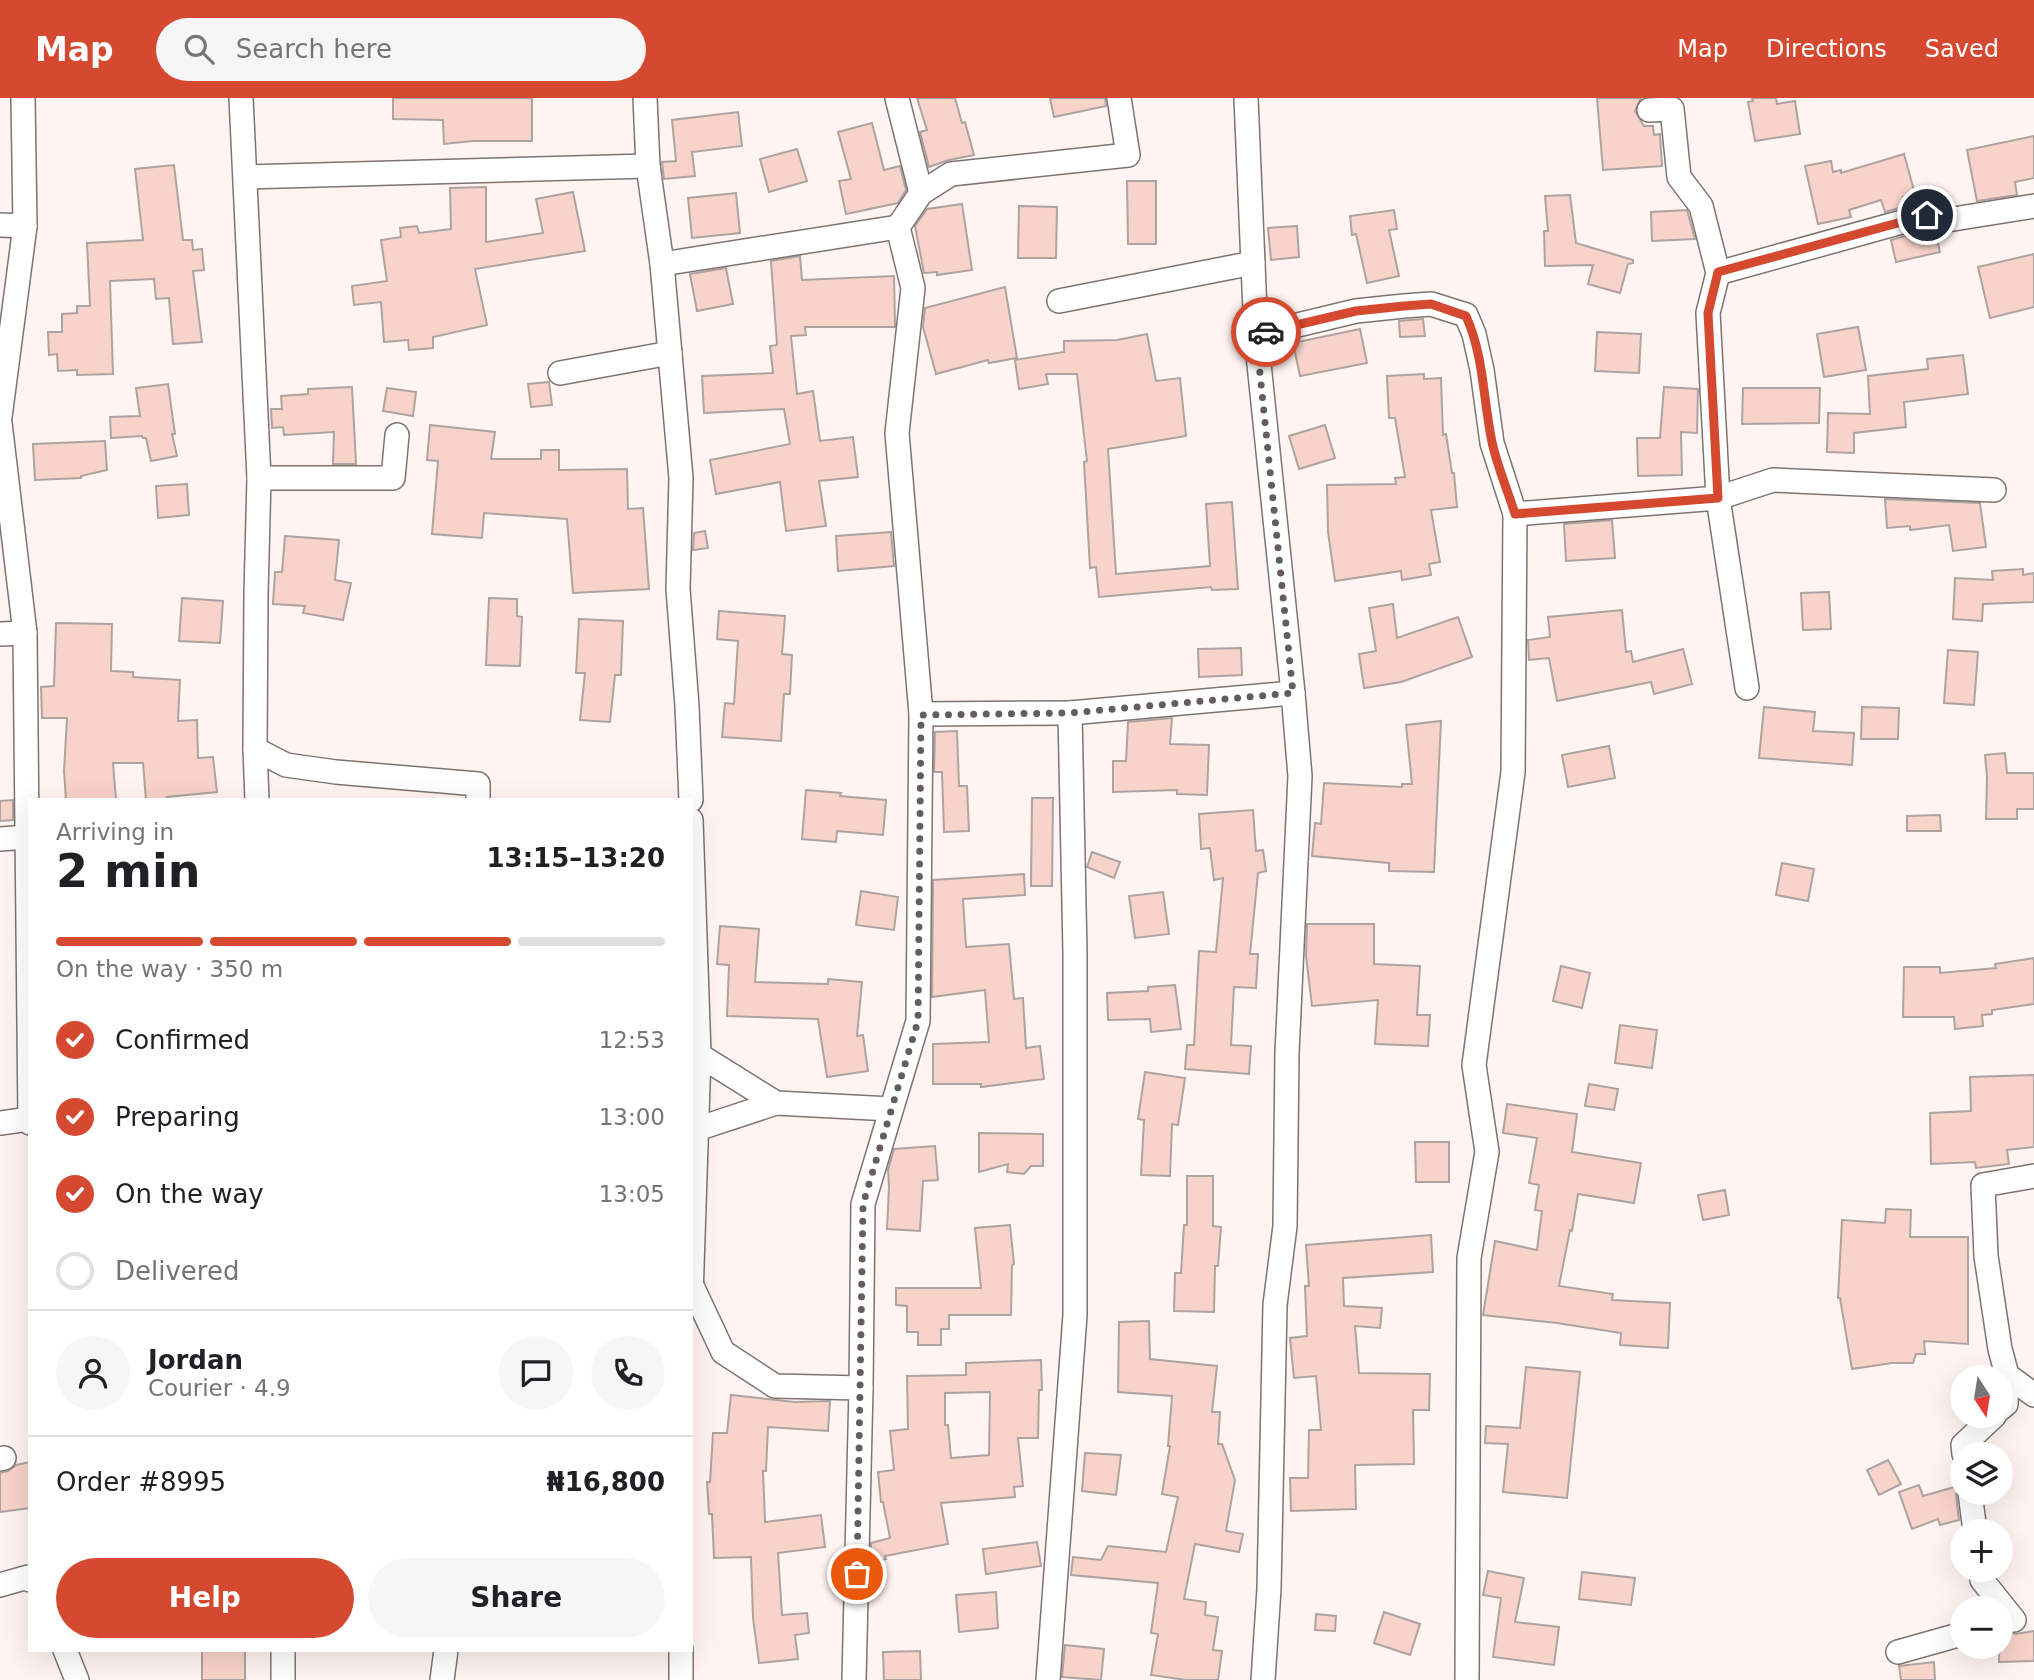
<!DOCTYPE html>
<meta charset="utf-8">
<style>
body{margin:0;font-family:"DejaVu Sans",sans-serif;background:#f6f6f6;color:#202124;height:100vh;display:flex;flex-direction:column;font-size:26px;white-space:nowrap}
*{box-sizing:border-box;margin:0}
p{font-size:23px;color:#757577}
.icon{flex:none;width:38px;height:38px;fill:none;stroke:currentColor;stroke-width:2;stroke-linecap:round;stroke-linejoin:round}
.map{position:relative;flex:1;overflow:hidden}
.drawer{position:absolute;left:28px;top:700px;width:665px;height:854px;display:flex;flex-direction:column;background:#fff;border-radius:0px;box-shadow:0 7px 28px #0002}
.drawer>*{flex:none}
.needle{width:46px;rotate:168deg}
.fabs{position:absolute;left:1950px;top:1267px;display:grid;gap:14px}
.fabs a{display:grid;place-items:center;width:63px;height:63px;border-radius:50%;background:#fff;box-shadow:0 7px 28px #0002;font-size:35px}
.pin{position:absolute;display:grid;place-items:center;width:60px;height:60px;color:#fff;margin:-30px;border:4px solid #fff;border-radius:50%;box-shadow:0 2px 7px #0007}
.courier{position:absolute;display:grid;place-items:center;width:70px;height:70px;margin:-35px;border:5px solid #d4492f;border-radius:50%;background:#fff;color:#222;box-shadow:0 2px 9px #0007}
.overview em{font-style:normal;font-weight:600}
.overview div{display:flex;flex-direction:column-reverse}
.overview{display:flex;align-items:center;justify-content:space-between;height:119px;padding:0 28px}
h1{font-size:46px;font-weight:600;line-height:52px}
.bar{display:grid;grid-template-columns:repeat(4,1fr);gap:10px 7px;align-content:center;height:84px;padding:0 28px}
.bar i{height:9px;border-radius:5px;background:#e0e0e0}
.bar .on{background:#d4492f}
.bar p{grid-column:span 4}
.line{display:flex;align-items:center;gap:18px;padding:0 28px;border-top:2px solid #e0e0e0}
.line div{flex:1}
.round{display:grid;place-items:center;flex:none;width:74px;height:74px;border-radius:37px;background:#f6f6f6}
ol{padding:0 28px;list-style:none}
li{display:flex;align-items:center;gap:21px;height:77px}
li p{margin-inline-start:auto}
li .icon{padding:7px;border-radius:50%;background:#d4492f;color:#fff;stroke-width:4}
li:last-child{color:#757577}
li i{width:38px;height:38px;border:4px solid #e0e0e0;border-radius:50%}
.action{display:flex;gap:14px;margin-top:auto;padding:14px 28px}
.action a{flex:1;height:80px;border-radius:42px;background:#d4492f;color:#fff;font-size:28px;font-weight:600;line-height:80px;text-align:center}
.action a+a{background:#f6f6f6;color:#202124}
header{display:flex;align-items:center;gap:42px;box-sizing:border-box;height:98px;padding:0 35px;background:#d4492f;color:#fff}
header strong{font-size:33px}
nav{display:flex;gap:38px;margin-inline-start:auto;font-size:24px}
.search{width:490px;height:63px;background:#f6f6f6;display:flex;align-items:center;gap:18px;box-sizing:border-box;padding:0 24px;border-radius:38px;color:#757577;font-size:26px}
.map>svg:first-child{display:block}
</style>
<header>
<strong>Map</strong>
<div class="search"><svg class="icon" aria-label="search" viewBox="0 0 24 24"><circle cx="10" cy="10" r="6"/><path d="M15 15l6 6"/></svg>Search here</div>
<nav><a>Map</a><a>Directions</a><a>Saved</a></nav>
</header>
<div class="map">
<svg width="2034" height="1582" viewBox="0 0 2034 1582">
<rect width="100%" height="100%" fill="#fff4f1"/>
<g fill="#f8d3ca" stroke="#ada3a1" stroke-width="2" fill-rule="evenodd">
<polygon points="393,0 532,0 532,43 473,43 444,46 443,22 393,21"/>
<polygon points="917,0 955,0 962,25 965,24 974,57 949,62 929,69 920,34 927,32"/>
<polygon points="1050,0 1105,0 1106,8 1054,19"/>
<polygon points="1597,0 1641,0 1635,13 1644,28 1653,28 1654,37 1660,36 1662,68 1603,72"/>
<polygon points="1752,0 1776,0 1777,6 1795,3 1800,36 1755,43 1748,4 1753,3"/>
<polygon points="738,14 742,48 692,54 695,78 664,81 662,64 676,63 672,22"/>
<polygon points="872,25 884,72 900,68 906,92 898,105 846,116 839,83 851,81 838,34"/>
<polygon points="2034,38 2034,80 2015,84 2017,97 1977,103 1967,52"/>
<polygon points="797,51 807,83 769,94 760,61"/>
<polygon points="1904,56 1915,96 1903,99 1906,108 1885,114 1881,102 1849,112 1851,119 1818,126 1805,68 1831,63 1833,74 1841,72 1841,75"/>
<polygon points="174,67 183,142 192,142 193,152 202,151 204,172 193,173 202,244 173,246 169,200 156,201 154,181 110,183 113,276 77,277 77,272 58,273 57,256 49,257 48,234 62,234 62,216 77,215 77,208 90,208 87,145 143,142 135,71"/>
<polygon points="1127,83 1156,83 1156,146 1128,146"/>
<polygon points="486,89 486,144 543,135 536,101 573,94 585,153 475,171 487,227 433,239 433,250 409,252 408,242 384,244 381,204 354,207 352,188 387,183 381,142 401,139 400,130 417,128 419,135 451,131 450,90"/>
<polygon points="736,95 740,135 692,140 688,100"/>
<polygon points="1570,97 1576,145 1633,162 1633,165 1628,166 1620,195 1588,186 1593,167 1545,168 1544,133 1548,133 1545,98"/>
<polygon points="962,106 972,172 937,177 937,174 924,175 915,128 927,111"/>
<polygon points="1019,108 1057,109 1056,160 1018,160"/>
<polygon points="1394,112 1397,131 1389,132 1399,178 1367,185 1356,136 1352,137 1350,118"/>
<polygon points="1687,112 1695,141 1652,143 1651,114"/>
<polygon points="1297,128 1299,159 1271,162 1268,130"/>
<polygon points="1926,132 1936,136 1940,154 1896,164 1891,142"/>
<polygon points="2034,156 2034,209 1990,220 1978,169"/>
<polygon points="800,158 802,182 894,178 895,225 895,229 805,229 806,237 791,238 797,296 813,293 820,343 853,339 858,379 819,383 826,428 786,433 780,384 716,396 710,362 790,346 784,311 704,315 702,278 773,275 770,248 777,247 771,163"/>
<polygon points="726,170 733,206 697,213 690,176"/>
<polygon points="1005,189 1017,260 989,265 988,262 936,276 923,229 925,210"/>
<polygon points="1423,221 1425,238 1400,239 1399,223"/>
<polygon points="1858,229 1866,272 1824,279 1817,236"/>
<polygon points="1360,231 1367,265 1300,278 1293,245"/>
<polygon points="1597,234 1641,236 1639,275 1595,273"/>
<polygon points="1147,236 1156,283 1180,280 1186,338 1108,351 1116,476 1210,468 1206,406 1232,404 1238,491 1212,492 1211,489 1099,499 1096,469 1090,470 1084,364 1087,363 1077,276 1046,276 1048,286 1019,291 1015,262 1064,254 1064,243 1117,242"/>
<polygon points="1963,257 1968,296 1904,304 1906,329 1854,335 1854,355 1827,354 1828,315 1870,316 1868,278 1928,271 1927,261"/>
<polygon points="1424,276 1424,281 1441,280 1443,337 1446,336 1452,375 1454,375 1457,409 1431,412 1440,464 1429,466 1431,477 1402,482 1401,473 1335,483 1328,434 1327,387 1396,386 1395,380 1405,379 1395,320 1389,320 1387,278"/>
<polygon points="549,284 552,307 531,309 528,286"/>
<polygon points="168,286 175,336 172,336 177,358 151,363 146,340 143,340 142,338 111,340 110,319 140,318 136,290"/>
<polygon points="352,289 356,366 333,366 334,334 284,337 283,329 272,330 271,311 282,311 281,298 308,296 308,291"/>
<polygon points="1664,289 1698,291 1697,335 1681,334 1682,377 1638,378 1637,340 1660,340"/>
<polygon points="387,290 416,294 413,318 383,313"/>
<polygon points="1743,290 1820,290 1819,325 1742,326"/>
<polygon points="430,327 495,334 491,361 541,361 541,352 559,352 559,372 627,371 628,411 643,410 649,491 573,495 567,421 484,415 482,440 432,436 438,363 427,362"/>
<polygon points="1325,327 1335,360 1299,371 1289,338"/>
<polygon points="105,343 107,372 81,378 81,380 35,382 33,346"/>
<polygon points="187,386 189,417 158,420 156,388"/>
<polygon points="1885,401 1980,405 1986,449 1953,453 1949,427 1910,432 1910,428 1887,430"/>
<polygon points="1612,422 1615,460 1566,463 1564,426"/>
<polygon points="705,433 708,450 693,452 694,435"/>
<polygon points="891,434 894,468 838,473 836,438"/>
<polygon points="285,438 339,442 335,482 351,485 343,522 303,515 305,508 273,506 275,474 282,474"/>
<polygon points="2023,471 2023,477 2034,475 2034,504 1983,506 1982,523 1953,521 1955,480 1993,482 1992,473"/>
<polygon points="1829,494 1831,531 1803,532 1801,495"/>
<polygon points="182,500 223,503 220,545 179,543"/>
<polygon points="489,500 517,501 517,518 522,519 520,568 486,567"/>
<polygon points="1393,506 1397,540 1458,519 1472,559 1401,584 1364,590 1359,556 1376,553 1369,510"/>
<polygon points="1622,512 1626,554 1631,553 1633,564 1683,551 1692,586 1654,596 1651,584 1557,603 1549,560 1529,562 1528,542 1550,539 1548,519"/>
<polygon points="719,513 785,518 782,556 792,557 790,596 784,596 781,643 722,639 725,605 734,606 738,543 717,541"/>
<polygon points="579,521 623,523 621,577 615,577 610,624 580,622 585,575 576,575"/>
<polygon points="56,525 112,526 111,573 133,574 133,579 180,582 178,623 197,622 198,660 213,659 217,694 167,699 167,702 146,702 143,665 113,665 116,702 66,702 64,673 67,620 42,620 41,589 54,588"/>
<polygon points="1241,550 1242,577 1199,579 1198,551"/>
<polygon points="1948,552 1978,554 1974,607 1944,605"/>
<polygon points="1764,609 1815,614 1813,633 1854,635 1852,667 1759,660"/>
<polygon points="1862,609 1899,610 1898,641 1861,641"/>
<polygon points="1172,620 1170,646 1209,647 1207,697 1177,696 1177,692 1113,694 1113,663 1126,663 1128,624"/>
<polygon points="1441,623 1434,774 1389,773 1389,765 1312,758 1315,725 1321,726 1324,685 1402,689 1402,686 1412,686 1406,627"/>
<polygon points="957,633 959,688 967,688 969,733 944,734 942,674 934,674 935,634"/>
<polygon points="1609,648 1615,680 1568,689 1562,657"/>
<polygon points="2005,655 2007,675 2034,675 2034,711 2017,711 2017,721 1986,721 1987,679 1985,657"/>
<polygon points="806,692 841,695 840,698 886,702 883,737 837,733 836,744 802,741"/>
<polygon points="1032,700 1053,700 1052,788 1031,788"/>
<polygon points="13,702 13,722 0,723 0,703"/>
<polygon points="1253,712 1256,753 1263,752 1266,773 1258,775 1250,856 1258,856 1256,890 1234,889 1231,947 1251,948 1249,976 1185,971 1187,947 1194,947 1199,853 1216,854 1223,780 1214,782 1210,750 1201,751 1199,716"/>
<polygon points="1940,717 1941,733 1907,733 1907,718"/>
<polygon points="1092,754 1120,764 1114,780 1087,769"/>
<polygon points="1782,765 1814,771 1808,803 1776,797"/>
<polygon points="1024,776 1025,797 963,801 966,849 1009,846 1014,901 1023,900 1026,950 1040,948 1044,981 981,989 981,986 933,986 933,946 989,944 985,892 932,899 933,782"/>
<polygon points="861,793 898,799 894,832 856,827"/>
<polygon points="1163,794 1169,836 1135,840 1129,798"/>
<polygon points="1307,826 1374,826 1374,866 1420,868 1417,917 1430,917 1428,948 1375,946 1378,902 1312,908 1306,858"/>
<polygon points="720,828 759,831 755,884 828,886 828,881 862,884 857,938 863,937 868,973 827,979 818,921 727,918 729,867 717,866"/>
<polygon points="2034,860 2034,906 1992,912 1992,916 1982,917 1983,928 1955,931 1954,919 1903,919 1904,869 1940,869 1940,875 1996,870 1995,866"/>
<polygon points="1561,868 1590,875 1582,910 1553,903"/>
<polygon points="1175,887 1181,931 1151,934 1150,921 1108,922 1107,895 1148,893 1148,889"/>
<polygon points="1620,927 1657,932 1652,970 1615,965"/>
<polygon points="1145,974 1185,980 1178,1027 1172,1026 1170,1078 1141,1077 1144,1022 1138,1021"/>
<polygon points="2034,977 2034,1049 2007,1052 2009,1066 1976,1070 1975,1064 1931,1066 1930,1015 1971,1013 1970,979"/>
<polygon points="1589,986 1618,991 1614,1012 1585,1008"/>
<polygon points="1507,1006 1577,1016 1572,1054 1641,1065 1634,1105 1578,1096 1572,1133 1570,1132 1559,1188 1613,1196 1612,1202 1670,1205 1668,1250 1620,1247 1621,1235 1557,1225 1483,1217 1495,1143 1537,1152 1542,1113 1535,1112 1539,1087 1529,1085 1537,1040 1503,1035"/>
<polygon points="979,1035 1043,1036 1043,1068 1031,1068 1024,1076 1007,1074 1008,1066 979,1074"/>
<polygon points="1415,1044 1449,1044 1449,1084 1416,1084"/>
<polygon points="935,1048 938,1082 923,1083 920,1133 887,1131 889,1088 888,1072 894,1051"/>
<polygon points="1187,1078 1213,1078 1213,1128 1221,1129 1218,1168 1215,1168 1214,1214 1174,1213 1175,1175 1181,1175 1184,1127 1187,1127"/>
<polygon points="1725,1092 1729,1117 1703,1122 1698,1097"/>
<polygon points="1886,1111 1911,1112 1910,1139 1968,1139 1968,1246 1924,1243 1925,1256 1916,1256 1913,1265 1892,1265 1852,1271 1840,1200 1838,1200 1842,1122 1885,1125"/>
<polygon points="1010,1127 1014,1166 1012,1167 1011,1217 949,1217 949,1231 941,1231 941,1247 918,1247 918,1234 907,1234 907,1208 896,1207 896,1190 981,1190 975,1130"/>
<polygon points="1431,1137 1433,1174 1343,1180 1344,1208 1382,1210 1380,1230 1355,1228 1359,1275 1430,1276 1429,1312 1413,1312 1414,1366 1355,1367 1356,1411 1291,1413 1290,1380 1308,1380 1309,1332 1321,1332 1316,1278 1294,1280 1290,1240 1307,1238 1305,1188 1309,1188 1306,1147"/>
<polygon points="1149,1223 1150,1261 1217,1268 1212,1314 1220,1314 1218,1346 1222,1346 1235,1382 1226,1433 1243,1436 1239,1454 1195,1446 1184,1501 1206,1504 1205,1517 1218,1519 1213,1552 1222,1553 1218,1582 1186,1582 1151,1577 1158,1536 1151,1535 1158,1485 1071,1477 1073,1459 1101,1462 1108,1448 1166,1454 1178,1399 1162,1396 1170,1348 1168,1348 1172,1298 1118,1294 1119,1224"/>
<path d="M 1041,1262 L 1042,1292 L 1039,1292 L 1038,1340 L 1018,1340 L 1023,1388 L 1014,1389 L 1015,1399 L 941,1405 L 948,1446 L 885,1458 L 886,1461 L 871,1465 L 871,1445 L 890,1440 L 883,1404 L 881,1404 L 878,1374 L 894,1372 L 890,1333 L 908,1331 L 907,1278 L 966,1277 L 966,1265 ZM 990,1294 L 989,1357 L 951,1360 L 948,1327 L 945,1327 L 945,1295 Z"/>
<polygon points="1526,1269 1580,1274 1567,1400 1503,1394 1508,1346 1485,1345 1486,1328 1520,1330"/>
<polygon points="731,1297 795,1304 830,1303 828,1333 768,1329 766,1373 763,1373 765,1424 821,1417 825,1449 778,1455 782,1517 807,1515 809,1535 795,1537 798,1561 759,1565 753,1520 751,1459 714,1460 712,1416 709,1416 707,1384 710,1384 713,1335 727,1335"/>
<polygon points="1085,1355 1121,1357 1116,1397 1082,1393"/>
<polygon points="1888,1362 1901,1386 1879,1397 1867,1372"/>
<polygon points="30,1364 30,1410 0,1414 0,1375 8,1373 16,1367"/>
<polygon points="1919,1387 1923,1398 1958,1388 1956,1397 1959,1422 1940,1427 1938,1421 1912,1431 1899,1394"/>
<polygon points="1037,1444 1041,1468 986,1476 983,1451"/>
<polygon points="1488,1473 1524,1480 1515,1524 1559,1529 1554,1567 1493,1559 1501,1500 1483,1497"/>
<polygon points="1582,1474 1635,1480 1631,1507 1579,1501"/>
<polygon points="996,1494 998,1530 959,1534 956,1497"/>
<polygon points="1384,1514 1420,1526 1410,1557 1374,1545"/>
<polygon points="1316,1516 1336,1518 1335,1533 1315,1532"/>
<polygon points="2034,1533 2034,1563 1999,1564 2000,1534 2015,1536"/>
<polygon points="1065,1547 1104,1551 1101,1582 1062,1579"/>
<rect x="202" y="1553" width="43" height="29"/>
<polygon points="920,1553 921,1582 884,1582 883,1554"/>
<polygon points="1934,1564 1935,1582 1901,1582 1899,1568"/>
</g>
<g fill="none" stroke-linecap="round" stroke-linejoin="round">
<g stroke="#7d7472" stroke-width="26">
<g id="minor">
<polyline points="241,0 259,380 256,496 255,651 257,702"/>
<polyline points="645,0 648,68 662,166 681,380 678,491 687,608 691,702"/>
<polyline points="897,0 921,95"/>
<polyline points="1246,0 1256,237 1293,595 1300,678 1287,955 1285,1128 1275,1207 1269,1491 1263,1582"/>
<polyline points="1649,12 1672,11 1679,79 1701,108 1718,175 1708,215 1718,400 1747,590"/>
<polyline points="246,79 648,68"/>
<polyline points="0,127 25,128"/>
<polyline points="662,166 898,129"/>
<polyline points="1718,175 1927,117 1941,123 2034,108"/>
<polyline points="1059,203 1253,165"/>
<polyline points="1256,237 1356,213 1404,208 1431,206 1466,217 1474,236 1482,272 1492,345 1515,416 1513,674 1474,967 1487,1054 1469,1160 1467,1582"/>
<polyline points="560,275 670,255"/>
<polyline points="0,319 25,128 23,0"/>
<polyline points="0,325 25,535 30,1025"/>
<polyline points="259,380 393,380 397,337"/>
<polyline points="1515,416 1718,400 1773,382 1994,392"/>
<polyline points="0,536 25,535"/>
<polyline points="921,616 1070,615"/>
<polyline points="255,651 286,667 336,674 478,686 478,702"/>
<polyline points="691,722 699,957 691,1199"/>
<polyline points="0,741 27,739"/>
<polyline points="699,957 776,1005 891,1011"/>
<polyline points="0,1025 29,1021"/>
<polyline points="697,1031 776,1005"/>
<polyline points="2034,1078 1983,1087 1986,1158 2000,1251 2007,1277 2034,1297"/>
<polyline points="692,1188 723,1254 775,1288 861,1290 854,1582"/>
<polyline points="861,1290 863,1106 918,923 921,616 897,335 913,190 898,129 921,95 951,76 1128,57 1119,0"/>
<polyline points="2000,1311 2006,1306 2007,1277"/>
<polyline points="1964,1356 1963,1347 1994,1318"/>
<polyline points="0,1361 4,1360"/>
<polyline points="1970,1395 1975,1433"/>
<polyline points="1981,1472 1982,1482 2014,1522"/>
<polyline points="0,1487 28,1479 30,1482"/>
<polyline points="65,1552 77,1582"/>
<polyline points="1898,1554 1962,1536"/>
<polyline points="283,1582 283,1552"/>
<polyline points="442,1582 446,1552"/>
<polyline points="681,1582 681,1552"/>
<polyline points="1048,1582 1075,1217 1075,855 1070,615 1293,595"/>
</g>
</g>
<use href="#minor" stroke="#fff" stroke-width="23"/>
</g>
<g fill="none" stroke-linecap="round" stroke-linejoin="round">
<polyline stroke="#635d5c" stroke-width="7" stroke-dasharray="0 12.6" points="857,1476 863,1106 918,923 921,617 1070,615 1293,595 1256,237 1266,234"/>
<path stroke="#d4492f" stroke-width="9" d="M 1266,234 L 1356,213 L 1404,208 L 1431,206 L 1466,218 C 1484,258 1483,301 1492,344 C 1497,368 1508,393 1515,416 L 1718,400 L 1708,215 L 1718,174 L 1927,117"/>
</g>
</svg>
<div class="fabs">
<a><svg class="needle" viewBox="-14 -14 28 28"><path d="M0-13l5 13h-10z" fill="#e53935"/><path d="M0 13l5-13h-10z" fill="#757577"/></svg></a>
<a><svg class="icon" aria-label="layers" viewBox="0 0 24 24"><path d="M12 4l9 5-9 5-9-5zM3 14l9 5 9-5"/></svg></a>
<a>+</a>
<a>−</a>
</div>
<div class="pin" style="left:857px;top:1476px;background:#ea580c"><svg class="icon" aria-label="bag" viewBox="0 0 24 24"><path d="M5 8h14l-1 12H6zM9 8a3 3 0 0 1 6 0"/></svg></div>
<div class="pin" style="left:1927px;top:117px;background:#1f2937"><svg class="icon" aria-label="home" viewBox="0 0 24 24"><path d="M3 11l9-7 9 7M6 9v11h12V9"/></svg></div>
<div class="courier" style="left:1266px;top:234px"><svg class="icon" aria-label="car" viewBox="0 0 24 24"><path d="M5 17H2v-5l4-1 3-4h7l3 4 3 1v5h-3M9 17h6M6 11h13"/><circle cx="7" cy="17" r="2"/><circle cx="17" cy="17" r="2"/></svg></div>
<section class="drawer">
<div class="overview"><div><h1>2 min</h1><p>Arriving in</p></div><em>13:15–13:20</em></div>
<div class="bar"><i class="on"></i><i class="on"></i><i class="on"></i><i></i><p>On the way · 350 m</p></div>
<ol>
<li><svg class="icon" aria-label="check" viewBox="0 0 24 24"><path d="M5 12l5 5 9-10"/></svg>Confirmed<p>12:53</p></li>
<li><svg class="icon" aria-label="check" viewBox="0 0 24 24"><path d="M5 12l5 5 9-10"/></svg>Preparing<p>13:00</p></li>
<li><svg class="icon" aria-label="check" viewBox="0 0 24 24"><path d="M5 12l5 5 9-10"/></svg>On the way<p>13:05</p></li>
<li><i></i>Delivered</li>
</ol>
<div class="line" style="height:126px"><a class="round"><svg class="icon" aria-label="person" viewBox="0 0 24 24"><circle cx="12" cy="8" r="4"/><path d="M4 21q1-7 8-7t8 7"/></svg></a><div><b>Jordan</b><p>Courier · 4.9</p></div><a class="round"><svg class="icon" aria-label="chat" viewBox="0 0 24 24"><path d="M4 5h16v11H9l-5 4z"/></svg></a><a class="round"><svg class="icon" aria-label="phone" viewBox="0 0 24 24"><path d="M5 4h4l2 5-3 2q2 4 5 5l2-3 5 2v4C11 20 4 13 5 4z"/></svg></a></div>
<div class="line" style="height:91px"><div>Order #8995</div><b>₦16,800</b></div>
<div class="action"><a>Help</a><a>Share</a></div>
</section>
</div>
